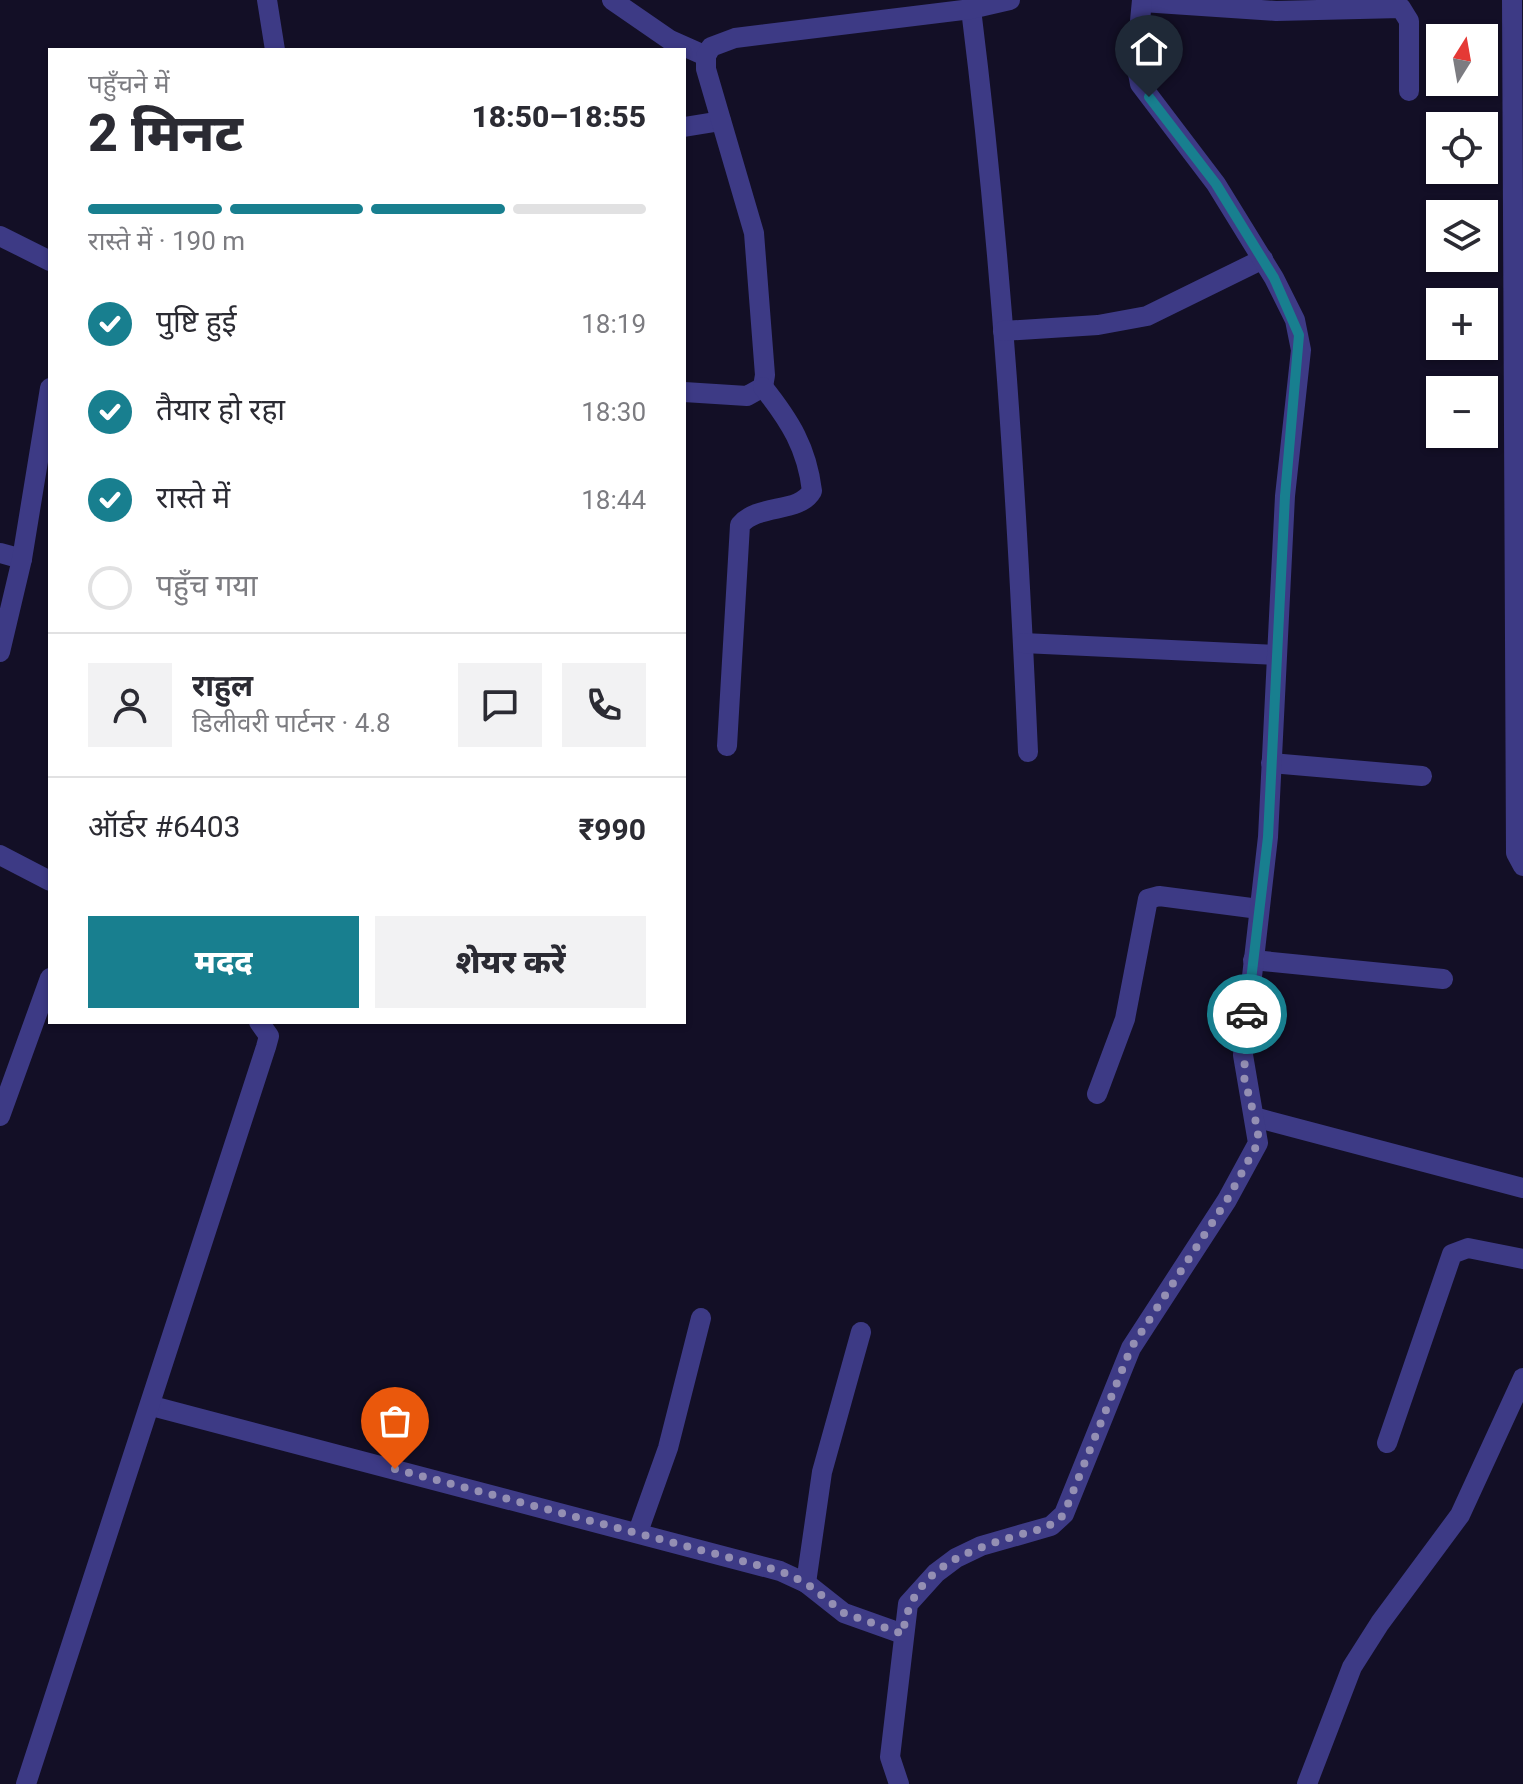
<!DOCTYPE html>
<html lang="hi">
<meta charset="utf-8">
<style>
body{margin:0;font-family:Roboto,"Noto Sans Devanagari",sans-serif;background:#f2f2f3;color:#2b2b33;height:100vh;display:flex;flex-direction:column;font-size:30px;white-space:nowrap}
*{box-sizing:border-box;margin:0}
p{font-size:26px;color:#7c7c81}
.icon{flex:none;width:44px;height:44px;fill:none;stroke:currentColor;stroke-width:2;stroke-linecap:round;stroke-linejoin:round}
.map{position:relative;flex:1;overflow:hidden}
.side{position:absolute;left:48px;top:48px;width:638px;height:976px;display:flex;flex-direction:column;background:#fff;border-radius:0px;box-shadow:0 2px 6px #0004}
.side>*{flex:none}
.needle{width:52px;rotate:11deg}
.controls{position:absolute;left:1426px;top:24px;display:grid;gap:16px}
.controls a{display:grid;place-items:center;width:72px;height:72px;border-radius:0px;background:#fff;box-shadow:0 2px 6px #0004;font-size:40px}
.pin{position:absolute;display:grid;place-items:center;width:68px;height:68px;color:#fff;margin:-82px -34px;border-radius:50% 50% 50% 0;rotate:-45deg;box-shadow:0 0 8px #0007}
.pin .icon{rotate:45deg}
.courier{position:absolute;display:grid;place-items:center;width:80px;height:80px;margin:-40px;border:6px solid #187f8f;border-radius:50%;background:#fff;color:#222;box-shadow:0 2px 10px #0007}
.head em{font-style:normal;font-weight:800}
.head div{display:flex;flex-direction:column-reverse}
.head{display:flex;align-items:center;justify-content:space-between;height:136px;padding:0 40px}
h1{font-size:52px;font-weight:800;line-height:60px}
.bar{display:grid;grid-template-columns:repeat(4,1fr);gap:12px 8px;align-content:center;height:96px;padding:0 40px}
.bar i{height:10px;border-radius:6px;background:#e1e1e2}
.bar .selected{background:#187f8f}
.bar p{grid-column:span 4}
.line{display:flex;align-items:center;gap:20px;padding:0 40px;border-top:2px solid #e1e1e2}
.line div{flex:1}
.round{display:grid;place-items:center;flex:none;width:84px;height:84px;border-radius:0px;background:#f2f2f3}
ol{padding:0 40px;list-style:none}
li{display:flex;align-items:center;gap:24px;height:88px}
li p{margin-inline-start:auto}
li .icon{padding:8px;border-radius:50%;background:#187f8f;color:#fff;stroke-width:4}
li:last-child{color:#7c7c81}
li i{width:44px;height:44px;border:4px solid #e1e1e2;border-radius:50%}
.cta{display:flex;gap:16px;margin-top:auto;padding:16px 40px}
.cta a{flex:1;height:92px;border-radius:0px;background:#187f8f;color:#fff;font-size:32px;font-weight:800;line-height:92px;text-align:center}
.cta a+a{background:#f2f2f3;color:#2b2b33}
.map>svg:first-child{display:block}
</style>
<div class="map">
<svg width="1523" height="1784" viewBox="0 0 1523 1784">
<rect width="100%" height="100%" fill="#130f26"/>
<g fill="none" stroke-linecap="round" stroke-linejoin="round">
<g stroke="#3d3a85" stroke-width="20">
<polyline points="267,0 275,50"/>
<polyline points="612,0 670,40 706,56"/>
<path d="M 1512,0 C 1516,284 1512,569 1516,853 L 1523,866"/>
<polyline points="1142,2 1276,11 1401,8 1409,21 1409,91"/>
<path d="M 971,9 C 1002,256 1017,503 1028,752"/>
<polyline points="684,127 721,121"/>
<polyline points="0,236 50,261"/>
<polyline points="1003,331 1098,325 1147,316 1263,259"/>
<polyline points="684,392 747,396 763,387 765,375 754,233 706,69 706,56 711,47 735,38 971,9 1010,0"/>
<polyline points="0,553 22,559"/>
<polyline points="1023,643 1276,655"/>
<polyline points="0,652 22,559 50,388"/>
<path d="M 727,746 L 740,525 C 758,503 799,514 812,491 C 807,448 790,421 763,387"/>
<polyline points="1271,763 1422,776"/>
<polyline points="0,855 50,881"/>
<polyline points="1253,960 1443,979"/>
<polyline points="1097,1094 1125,1019 1148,899 1159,896 1259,909"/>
<polyline points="0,1116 50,978"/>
<polyline points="1254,1117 1523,1188"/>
<polyline points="152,1406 780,1571 806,1583 844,1613 903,1634"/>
<polyline points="1387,1443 1452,1254 1468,1248 1523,1259"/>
<polyline points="638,1532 668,1448 701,1318"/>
<polyline points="806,1583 822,1472 861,1332"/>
<polyline points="26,1784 266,1047 269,1036 259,1022"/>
<polyline points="899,1784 890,1757 908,1604 936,1573 956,1558 981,1546 1051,1526 1064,1514 1131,1348 1227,1200 1258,1143 1243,1055 1268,837 1285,496 1301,350 1295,320 1274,278 1216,184 1140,84 1136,63 1142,0"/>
<polyline points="1307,1784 1352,1667 1380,1623 1460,1515 1523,1378"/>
</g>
</g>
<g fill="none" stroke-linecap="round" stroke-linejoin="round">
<path stroke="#948fb3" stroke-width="8" stroke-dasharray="0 14.4" d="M 395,1469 L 780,1571 L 806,1583 L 844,1613 L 903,1634 C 910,1570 965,1551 1019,1535 C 1036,1530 1052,1528 1064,1514 L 1131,1348 L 1227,1200 L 1258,1143 L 1258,1130 L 1244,1077 L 1247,1014"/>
<polyline stroke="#187f8f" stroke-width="10" points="1149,97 1216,184 1274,278 1299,335 1285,496 1268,837 1247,1014"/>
</g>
</svg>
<div class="controls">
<a><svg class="needle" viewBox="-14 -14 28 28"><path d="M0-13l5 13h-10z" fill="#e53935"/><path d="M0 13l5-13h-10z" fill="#7c7c81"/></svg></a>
<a><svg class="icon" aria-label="locate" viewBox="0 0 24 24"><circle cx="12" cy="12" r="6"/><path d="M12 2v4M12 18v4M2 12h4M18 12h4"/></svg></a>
<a><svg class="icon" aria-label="layers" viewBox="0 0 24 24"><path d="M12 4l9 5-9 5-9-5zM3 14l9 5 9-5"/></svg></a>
<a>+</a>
<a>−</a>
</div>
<div class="pin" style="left:395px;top:1469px;background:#ea580c"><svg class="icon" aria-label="bag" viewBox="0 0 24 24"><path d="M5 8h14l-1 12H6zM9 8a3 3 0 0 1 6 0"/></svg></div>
<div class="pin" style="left:1149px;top:97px;background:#1f2937"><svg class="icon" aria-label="home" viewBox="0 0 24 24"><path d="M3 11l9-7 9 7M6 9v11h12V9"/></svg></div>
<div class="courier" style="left:1247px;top:1014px"><svg class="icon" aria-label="car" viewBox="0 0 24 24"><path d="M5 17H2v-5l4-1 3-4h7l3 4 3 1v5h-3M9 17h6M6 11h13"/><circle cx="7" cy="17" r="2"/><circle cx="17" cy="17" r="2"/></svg></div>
<section class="side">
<div class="head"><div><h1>2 मिनट</h1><p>पहुँचने में</p></div><em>18:50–18:55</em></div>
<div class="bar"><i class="selected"></i><i class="selected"></i><i class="selected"></i><i></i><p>रास्ते में · 190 m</p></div>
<ol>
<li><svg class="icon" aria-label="check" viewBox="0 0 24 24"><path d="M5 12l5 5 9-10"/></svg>पुष्टि हुई<p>18:19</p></li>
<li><svg class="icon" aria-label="check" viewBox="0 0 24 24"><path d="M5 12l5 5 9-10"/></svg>तैयार हो रहा<p>18:30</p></li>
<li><svg class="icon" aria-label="check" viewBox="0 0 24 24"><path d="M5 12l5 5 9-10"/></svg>रास्ते में<p>18:44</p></li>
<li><i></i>पहुँच गया</li>
</ol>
<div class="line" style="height:144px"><a class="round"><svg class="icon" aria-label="person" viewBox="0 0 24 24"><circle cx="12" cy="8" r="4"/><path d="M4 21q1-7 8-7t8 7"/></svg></a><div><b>राहुल</b><p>डिलीवरी पार्टनर · 4.8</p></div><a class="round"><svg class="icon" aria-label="chat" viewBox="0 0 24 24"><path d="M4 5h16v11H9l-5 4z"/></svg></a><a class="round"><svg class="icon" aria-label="phone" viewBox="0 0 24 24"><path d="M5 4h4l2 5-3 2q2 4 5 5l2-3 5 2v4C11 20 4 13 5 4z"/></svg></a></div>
<div class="line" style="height:104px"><div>ऑर्डर #6403</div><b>₹990</b></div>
<div class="cta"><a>मदद</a><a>शेयर करें</a></div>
</section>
</div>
